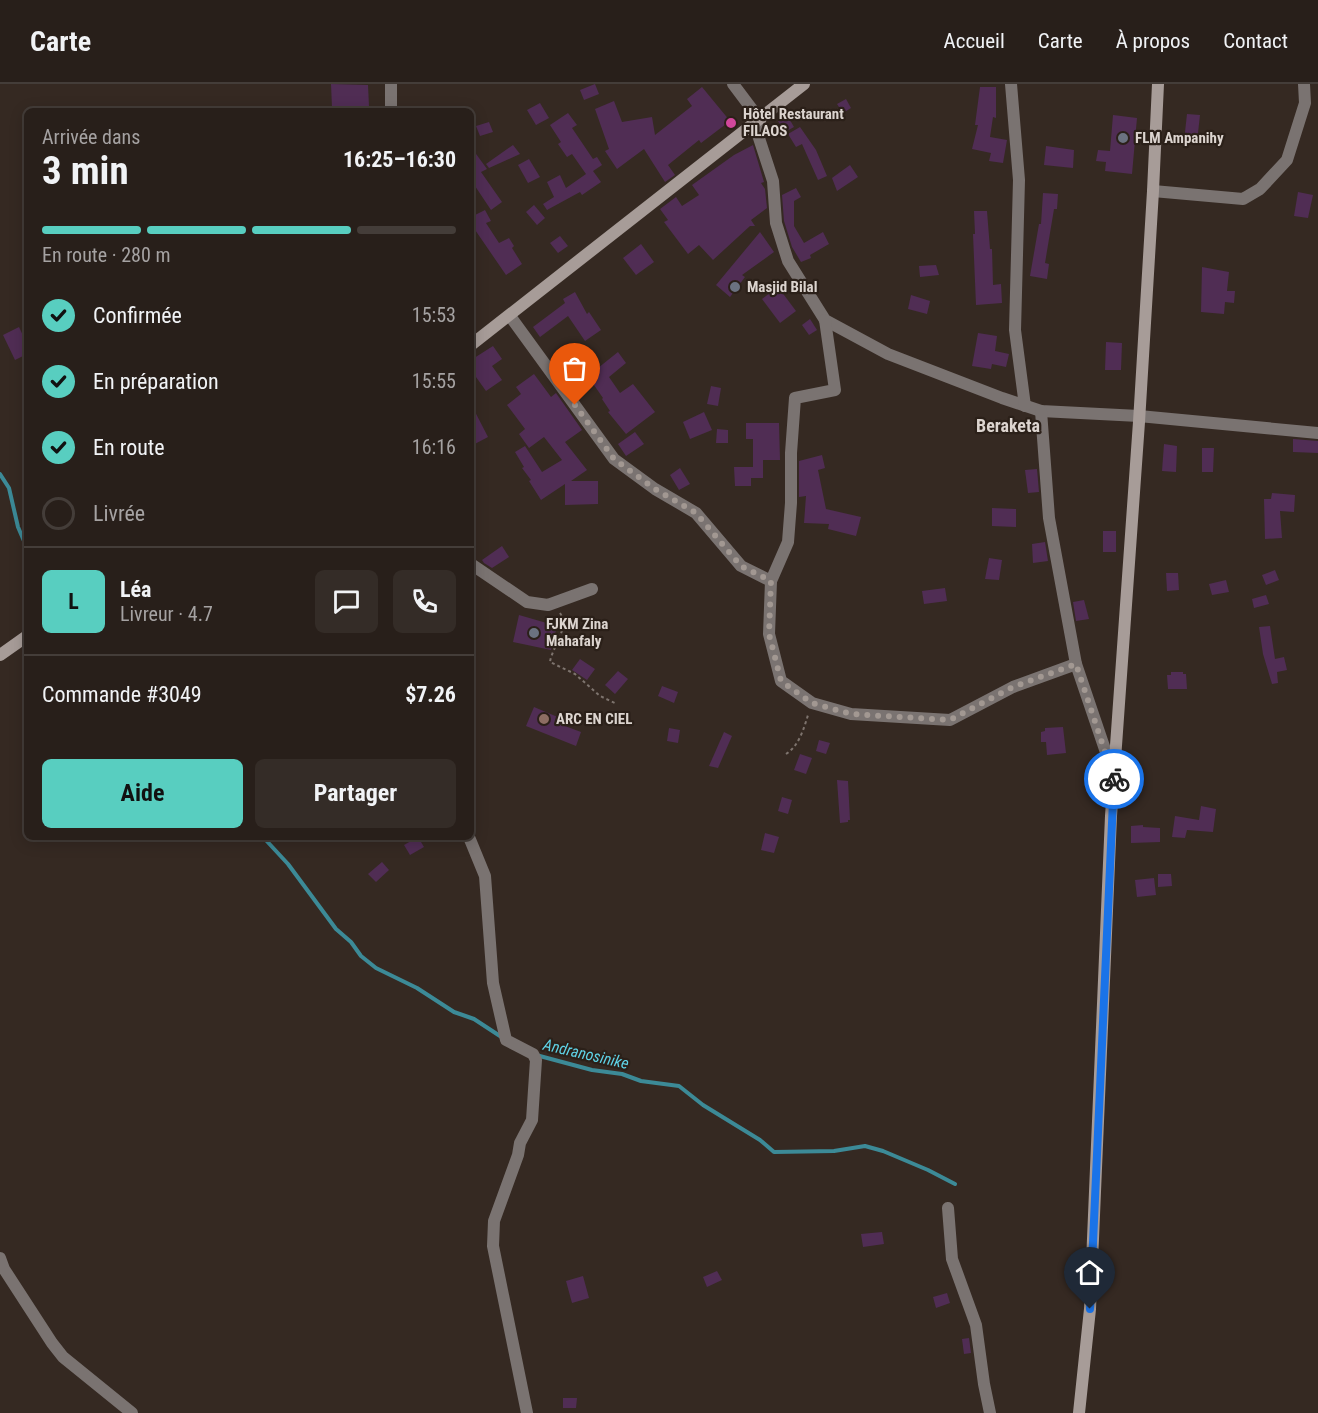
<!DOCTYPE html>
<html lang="fr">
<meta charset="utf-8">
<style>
body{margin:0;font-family:"Roboto Condensed",sans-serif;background:#342c27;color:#f1f3f6;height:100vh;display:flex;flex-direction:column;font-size:22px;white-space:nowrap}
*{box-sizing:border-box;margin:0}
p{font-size:20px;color:#a5a2a2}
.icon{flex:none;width:33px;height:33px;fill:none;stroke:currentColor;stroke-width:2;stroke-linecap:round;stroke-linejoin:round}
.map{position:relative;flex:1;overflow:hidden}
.details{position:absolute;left:24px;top:24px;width:450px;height:732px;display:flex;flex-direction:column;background:#281f1a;border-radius:9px;box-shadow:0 3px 15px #0003,0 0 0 2px #443d39}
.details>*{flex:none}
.pin{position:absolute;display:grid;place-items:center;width:51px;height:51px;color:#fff;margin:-62px -26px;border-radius:50% 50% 50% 0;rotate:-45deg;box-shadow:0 0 6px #0007}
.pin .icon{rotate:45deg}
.courier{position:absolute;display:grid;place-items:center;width:60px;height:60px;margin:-30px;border:4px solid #1a73e8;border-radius:50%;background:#fff;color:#222;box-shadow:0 2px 8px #0007}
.headline em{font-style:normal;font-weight:700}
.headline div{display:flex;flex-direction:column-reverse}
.headline{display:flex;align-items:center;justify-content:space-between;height:102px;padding:0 18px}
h1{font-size:39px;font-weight:700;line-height:45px}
.bar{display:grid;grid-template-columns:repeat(4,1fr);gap:9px 6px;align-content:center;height:72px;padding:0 18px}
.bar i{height:8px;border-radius:4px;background:#443d39}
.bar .current{background:#58cec0}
.bar p{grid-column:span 4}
.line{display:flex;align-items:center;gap:15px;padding:0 18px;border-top:2px solid #443d39}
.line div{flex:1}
.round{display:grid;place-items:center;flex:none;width:63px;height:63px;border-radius:9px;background:#342c27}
ol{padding:0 18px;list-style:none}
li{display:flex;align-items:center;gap:18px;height:66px}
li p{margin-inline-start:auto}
li .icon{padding:6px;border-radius:50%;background:#58cec0;color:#111;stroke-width:4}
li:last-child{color:#a5a2a2}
li i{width:33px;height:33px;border:3px solid #443d39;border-radius:50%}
.primary-button{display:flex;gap:12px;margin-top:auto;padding:12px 18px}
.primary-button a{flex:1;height:69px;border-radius:9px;background:#58cec0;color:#111;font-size:24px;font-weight:700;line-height:69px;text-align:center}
.primary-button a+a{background:#342c27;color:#f1f3f6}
header{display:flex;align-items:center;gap:36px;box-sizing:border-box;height:84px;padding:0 30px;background:#281f1a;border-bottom:2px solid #443d39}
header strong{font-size:28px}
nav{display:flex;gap:33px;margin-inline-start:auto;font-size:21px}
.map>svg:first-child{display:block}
</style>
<header>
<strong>Carte</strong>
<nav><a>Accueil</a><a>Carte</a><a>À propos</a><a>Contact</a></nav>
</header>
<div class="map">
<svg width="1318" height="1329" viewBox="0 0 1318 1329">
<rect width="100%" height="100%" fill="#352922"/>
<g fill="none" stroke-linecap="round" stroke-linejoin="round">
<g stroke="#3c8a97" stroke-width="4">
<polyline points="0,390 9,404 18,443 27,464"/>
<polyline points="263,753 288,780 336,845 351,858 361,872 376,884 417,904 454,928 474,935 503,954"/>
<polyline points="536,971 592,986 622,990 641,997 679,1002 703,1021 760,1056 774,1068 834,1067 865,1062 883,1067 928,1086 955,1100"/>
</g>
</g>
<g fill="#502d54">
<polygon points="331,0 368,1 369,22 332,24"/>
<polygon points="595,0 599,10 584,16 580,6"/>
<polygon points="702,3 730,37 701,59 699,56 668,81 675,91 665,98 644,65 617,85 605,67 609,65 595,25 614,17 622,38 652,33 655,51 692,22 687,15"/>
<polygon points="980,3 996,3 996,34 993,33 990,53 1007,56 1003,79 989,77 991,69 972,65 978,41 975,41"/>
<polygon points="846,15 851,24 843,29 837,20"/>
<polygon points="540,19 549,34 536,41 527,26"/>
<polygon points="568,29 577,41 572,44 593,75 597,73 602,81 593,87 601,98 582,111 580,108 547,126 543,120 554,113 547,98 560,91 566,104 586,90 572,70 567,73 558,60 561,58 550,41"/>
<polygon points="1187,30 1200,31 1197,58 1184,57"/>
<polygon points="787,31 794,43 785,48 778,37"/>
<polygon points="1113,31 1137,34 1132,90 1105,87 1106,78 1096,77 1098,66 1110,67"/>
<polygon points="489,38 493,48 480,52 476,42"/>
<polygon points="800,43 816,66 827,92 818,96 802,60 796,63 788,50"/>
<polygon points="513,61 520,70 489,84 486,80"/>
<polygon points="753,61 764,98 761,99 765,105 767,124 751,136 755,142 750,142 713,176 699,161 688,170 664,138 668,136 660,125 676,113 682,122 699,111 692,101 734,71"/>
<polygon points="1046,62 1074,66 1073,84 1044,81"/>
<polygon points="471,63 487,85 481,88 502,118 491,126 471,96"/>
<polygon points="529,75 540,93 528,99 518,81"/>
<polygon points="850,81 858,93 837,107 832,94"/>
<polygon points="796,104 801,113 794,117 794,142 804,159 823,148 829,160 810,171 811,174 801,178 792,163 784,137 782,111"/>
<polygon points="1298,108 1313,111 1308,134 1294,132"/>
<polygon points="1043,109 1058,110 1057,125 1054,125 1045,179 1049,180 1047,195 1030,192 1039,140 1041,140"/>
<polygon points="534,121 545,134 537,141 526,128"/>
<polygon points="485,126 491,137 486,139 499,159 509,154 514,162 512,164 522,180 506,191 471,140 471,133"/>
<polygon points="974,127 987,127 990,165 992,165 993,201 1001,200 1002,219 976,221 973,150 975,150"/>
<polygon points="760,148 774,168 742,191 745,193 730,213 716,201"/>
<polygon points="560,152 568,162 558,169 550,159"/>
<polygon points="641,160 654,178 636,191 623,174"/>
<polygon points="936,181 939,191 920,193 919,182"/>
<polygon points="1202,183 1229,188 1227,207 1235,207 1234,219 1225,218 1224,230 1201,228"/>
<polygon points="778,203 796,227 780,239 762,215"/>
<polygon points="575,208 587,230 589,228 601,246 585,257 568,232 540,253 533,243 565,219 563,215"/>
<polygon points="911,211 930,217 927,230 908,225"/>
<polygon points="810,235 817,246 809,251 802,241"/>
<polygon points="19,243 27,260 27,270 15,276 3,251"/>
<polygon points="978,249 997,252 995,267 1009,270 1006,283 992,280 991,285 972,282"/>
<polygon points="1106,258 1122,259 1121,286 1105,286"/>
<polygon points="493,262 502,275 492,282 502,296 486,307 471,286 471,276"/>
<polygon points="618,268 626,279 609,293 620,309 633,300 655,328 626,350 608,328 610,327 602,315 603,314 587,291 598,284"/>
<polygon points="575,269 588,285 572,297 560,280"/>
<polygon points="534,290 551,313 556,309 582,346 565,358 587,386 571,397 598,397 598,420 565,421 565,400 541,416 529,397 531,396 522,384 524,383 515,368 525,362 542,388 562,376 544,353 529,364 519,350 525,345 507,321 521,310 516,303"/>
<polygon points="711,302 721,304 718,322 707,320"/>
<polygon points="471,320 488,353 471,362"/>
<polygon points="704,328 712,346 690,355 683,338"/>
<polygon points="746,339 779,339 780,376 763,376 763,394 751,394 751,402 735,402 734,383 753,383 753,355 746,355"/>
<polygon points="717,345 728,346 728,359 716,359"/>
<polygon points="635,348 644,360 626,372 618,360"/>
<polygon points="1293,355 1318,357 1318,369 1293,368"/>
<polygon points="1164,360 1177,362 1176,388 1162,387"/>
<polygon points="1202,364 1214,364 1213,388 1202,388"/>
<polygon points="822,371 825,384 818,386 826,425 861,433 856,452 828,445 829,440 804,439 806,412 799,413 799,377"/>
<polygon points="680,384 690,400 679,406 670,391"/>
<polygon points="1037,385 1039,408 1028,409 1025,386"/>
<polygon points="1272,409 1295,411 1294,428 1280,427 1282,454 1265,455 1264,415 1271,415"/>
<polygon points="992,424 1016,425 1016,443 992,442"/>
<rect x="1103" y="447" width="13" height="21"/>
<polygon points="1045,458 1048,477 1033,479 1032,460"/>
<polygon points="502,462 509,473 492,484 484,479 482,476"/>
<polygon points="989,474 1002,476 999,496 985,495"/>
<polygon points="1275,486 1279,496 1266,501 1262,491"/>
<polygon points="1166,489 1178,489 1179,506 1167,507"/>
<polygon points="1226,496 1229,508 1212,511 1209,500"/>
<polygon points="945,504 947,517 924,520 922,507"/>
<polygon points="1266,511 1269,520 1254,524 1252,515"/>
<polygon points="1084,516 1089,535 1076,537 1073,518"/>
<polygon points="519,531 557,542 551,566 513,558"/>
<polygon points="1270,542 1275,575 1284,573 1287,586 1277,588 1278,599 1272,600 1263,570 1259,543"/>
<polygon points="580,575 595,585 587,596 572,586"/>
<polygon points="618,587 628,595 615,610 605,601"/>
<polygon points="1171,588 1183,588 1183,590 1186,590 1187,605 1168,605 1167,591 1171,591"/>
<polygon points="662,602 678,608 674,619 658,612"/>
<polygon points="534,623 567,637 565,642 581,648 576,662 526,642"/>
<polygon points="1063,643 1066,669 1047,671 1046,658 1041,658 1041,648 1045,647 1045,644"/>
<polygon points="669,644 680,646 678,659 667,657"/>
<polygon points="724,648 732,652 718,684 709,682"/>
<polygon points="819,656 830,659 826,670 816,667"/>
<polygon points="800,670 812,674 806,690 794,686"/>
<polygon points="837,696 848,697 850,736 848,736 848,738 840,739"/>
<polygon points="782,713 792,716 788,730 778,727"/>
<polygon points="1201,722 1216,725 1213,748 1187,746 1185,754 1172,753 1175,732 1199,736"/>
<polygon points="1143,741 1143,743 1160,744 1160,758 1131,759 1131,742"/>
<polygon points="765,749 779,753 774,769 761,766"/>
<polygon points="418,753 424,763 410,771 404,761"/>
<polygon points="382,778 389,786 376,798 368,790"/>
<polygon points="1158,790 1171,790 1172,802 1158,803"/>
<polygon points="1154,794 1156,811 1137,813 1135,796"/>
<polygon points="882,1148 884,1160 863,1163 861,1150"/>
<polygon points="717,1187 722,1196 707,1203 703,1193"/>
<polygon points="583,1192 589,1214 572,1219 566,1197"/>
<polygon points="947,1209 950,1219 936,1224 933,1213"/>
<polygon points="969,1254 971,1269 964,1270 962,1255"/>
<polygon points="563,1314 577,1314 576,1324 563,1324"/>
</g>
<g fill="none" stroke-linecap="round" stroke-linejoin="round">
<g stroke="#7e746e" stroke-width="2" stroke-dasharray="3 3" stroke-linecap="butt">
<path d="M 560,529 C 570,544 552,563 550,578 L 575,590 L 600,612 L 617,620"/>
<path d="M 786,670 C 799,662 804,644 808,631"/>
</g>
<g stroke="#7a7371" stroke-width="12">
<polyline points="733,0 760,36 758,51 773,97 776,139 788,177 825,236 888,270 1002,314 1041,327 1139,332 1318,349"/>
<polyline points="1011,0 1019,96 1015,246 1025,322"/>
<polyline points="391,27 391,0"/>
<polyline points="1153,107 1243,115 1260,105 1287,76 1305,19 1304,0"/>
<polyline points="510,232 614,375 655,405 696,429 741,482 771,497"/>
<polyline points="825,236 835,306 795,314 791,369 791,419 788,458 771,497 769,550 781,597 812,619 851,630 950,636 1013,603 1076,580"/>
<polyline points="1041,327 1049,434 1076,580 1114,692"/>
<polyline points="471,480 527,518 548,521 592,505"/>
<polyline points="469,753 485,792 493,899 506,956 533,970 536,976 532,1036 520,1059 518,1071 494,1137 493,1162 527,1329"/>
<polyline points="948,1124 952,1175 976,1241 984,1300 990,1329"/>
<polyline points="0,1174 4,1185 52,1259 63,1273 132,1329"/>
</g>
<g stroke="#a79c98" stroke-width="12">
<polyline points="471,261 804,0"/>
<polyline points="0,571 27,552"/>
<polyline points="1079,1329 1090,1225 1111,732 1139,338 1153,107 1158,0"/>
</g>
</g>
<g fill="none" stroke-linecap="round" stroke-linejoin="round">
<polyline stroke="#a29892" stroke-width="6" stroke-dasharray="0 10.8" points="575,321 614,375 655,405 696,429 741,482 771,497 769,550 781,597 812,619 851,630 950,636 1013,603 1076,580 1114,695"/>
<polyline stroke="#1a73e8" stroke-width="8" points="1090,1225 1114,695"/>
</g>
<circle fill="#d1479c" stroke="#2b2019" stroke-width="2" cx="731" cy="39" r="6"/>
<g fill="#6b7280" stroke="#2b2019" stroke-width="2">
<circle cx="1123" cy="54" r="6"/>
<circle cx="735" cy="203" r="6"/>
<circle cx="534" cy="549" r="6"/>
</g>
<circle fill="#8d6e63" stroke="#2b2019" stroke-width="2" cx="544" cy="635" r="6"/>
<g text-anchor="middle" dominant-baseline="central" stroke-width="4.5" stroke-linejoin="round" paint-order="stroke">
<g font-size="15" font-weight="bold" fill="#dcd4cf" stroke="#2b2019" text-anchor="start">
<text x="743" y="30">Hôtel Restaurant<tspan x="743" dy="17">FILAOS</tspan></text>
<text x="1135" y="54">FLM Ampanihy</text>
<text x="747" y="203">Masjid Bilal</text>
<text x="546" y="540">FJKM Zina<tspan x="546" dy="17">Mahafaly</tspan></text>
<text x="556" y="635">ARC EN CIEL</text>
</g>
<g font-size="16" font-style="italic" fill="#5fd3e7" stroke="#2b2019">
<text transform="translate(586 970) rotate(13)">Andranosinike</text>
</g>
<g font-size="18" font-weight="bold" fill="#dcd4cf" stroke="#2b2019">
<text x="1008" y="341">Beraketa</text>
</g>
</g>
</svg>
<div class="pin" style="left:575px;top:321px;background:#ea580c"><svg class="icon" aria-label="bag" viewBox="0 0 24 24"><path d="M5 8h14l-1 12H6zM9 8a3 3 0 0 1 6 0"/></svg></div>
<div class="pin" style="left:1090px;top:1225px;background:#1f2937"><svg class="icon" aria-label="home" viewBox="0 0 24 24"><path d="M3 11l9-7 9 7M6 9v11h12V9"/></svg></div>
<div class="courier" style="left:1114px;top:695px"><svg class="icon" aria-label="bike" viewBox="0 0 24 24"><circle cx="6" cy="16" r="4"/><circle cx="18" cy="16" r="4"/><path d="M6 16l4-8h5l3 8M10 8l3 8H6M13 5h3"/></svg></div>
<section class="details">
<div class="headline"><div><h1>3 min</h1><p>Arrivée dans</p></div><em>16:25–16:30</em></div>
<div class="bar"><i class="current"></i><i class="current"></i><i class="current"></i><i></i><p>En route · 280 m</p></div>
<ol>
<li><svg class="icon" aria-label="check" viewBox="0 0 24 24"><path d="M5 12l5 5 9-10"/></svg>Confirmée<p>15:53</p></li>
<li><svg class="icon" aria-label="check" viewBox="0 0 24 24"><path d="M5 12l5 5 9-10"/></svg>En préparation<p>15:55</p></li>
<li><svg class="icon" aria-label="check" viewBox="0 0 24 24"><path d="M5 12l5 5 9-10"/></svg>En route<p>16:16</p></li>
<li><i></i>Livrée</li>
</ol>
<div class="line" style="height:108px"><b class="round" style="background:#58cec0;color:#111">L</b><div><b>Léa</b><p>Livreur · 4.7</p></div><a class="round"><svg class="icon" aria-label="chat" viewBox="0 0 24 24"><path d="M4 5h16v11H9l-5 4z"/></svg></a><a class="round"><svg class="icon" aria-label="phone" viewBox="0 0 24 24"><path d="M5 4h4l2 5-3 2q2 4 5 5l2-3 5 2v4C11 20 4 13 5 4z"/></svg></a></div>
<div class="line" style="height:78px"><div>Commande #3049</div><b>$7.26</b></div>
<div class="primary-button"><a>Aide</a><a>Partager</a></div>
</section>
</div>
